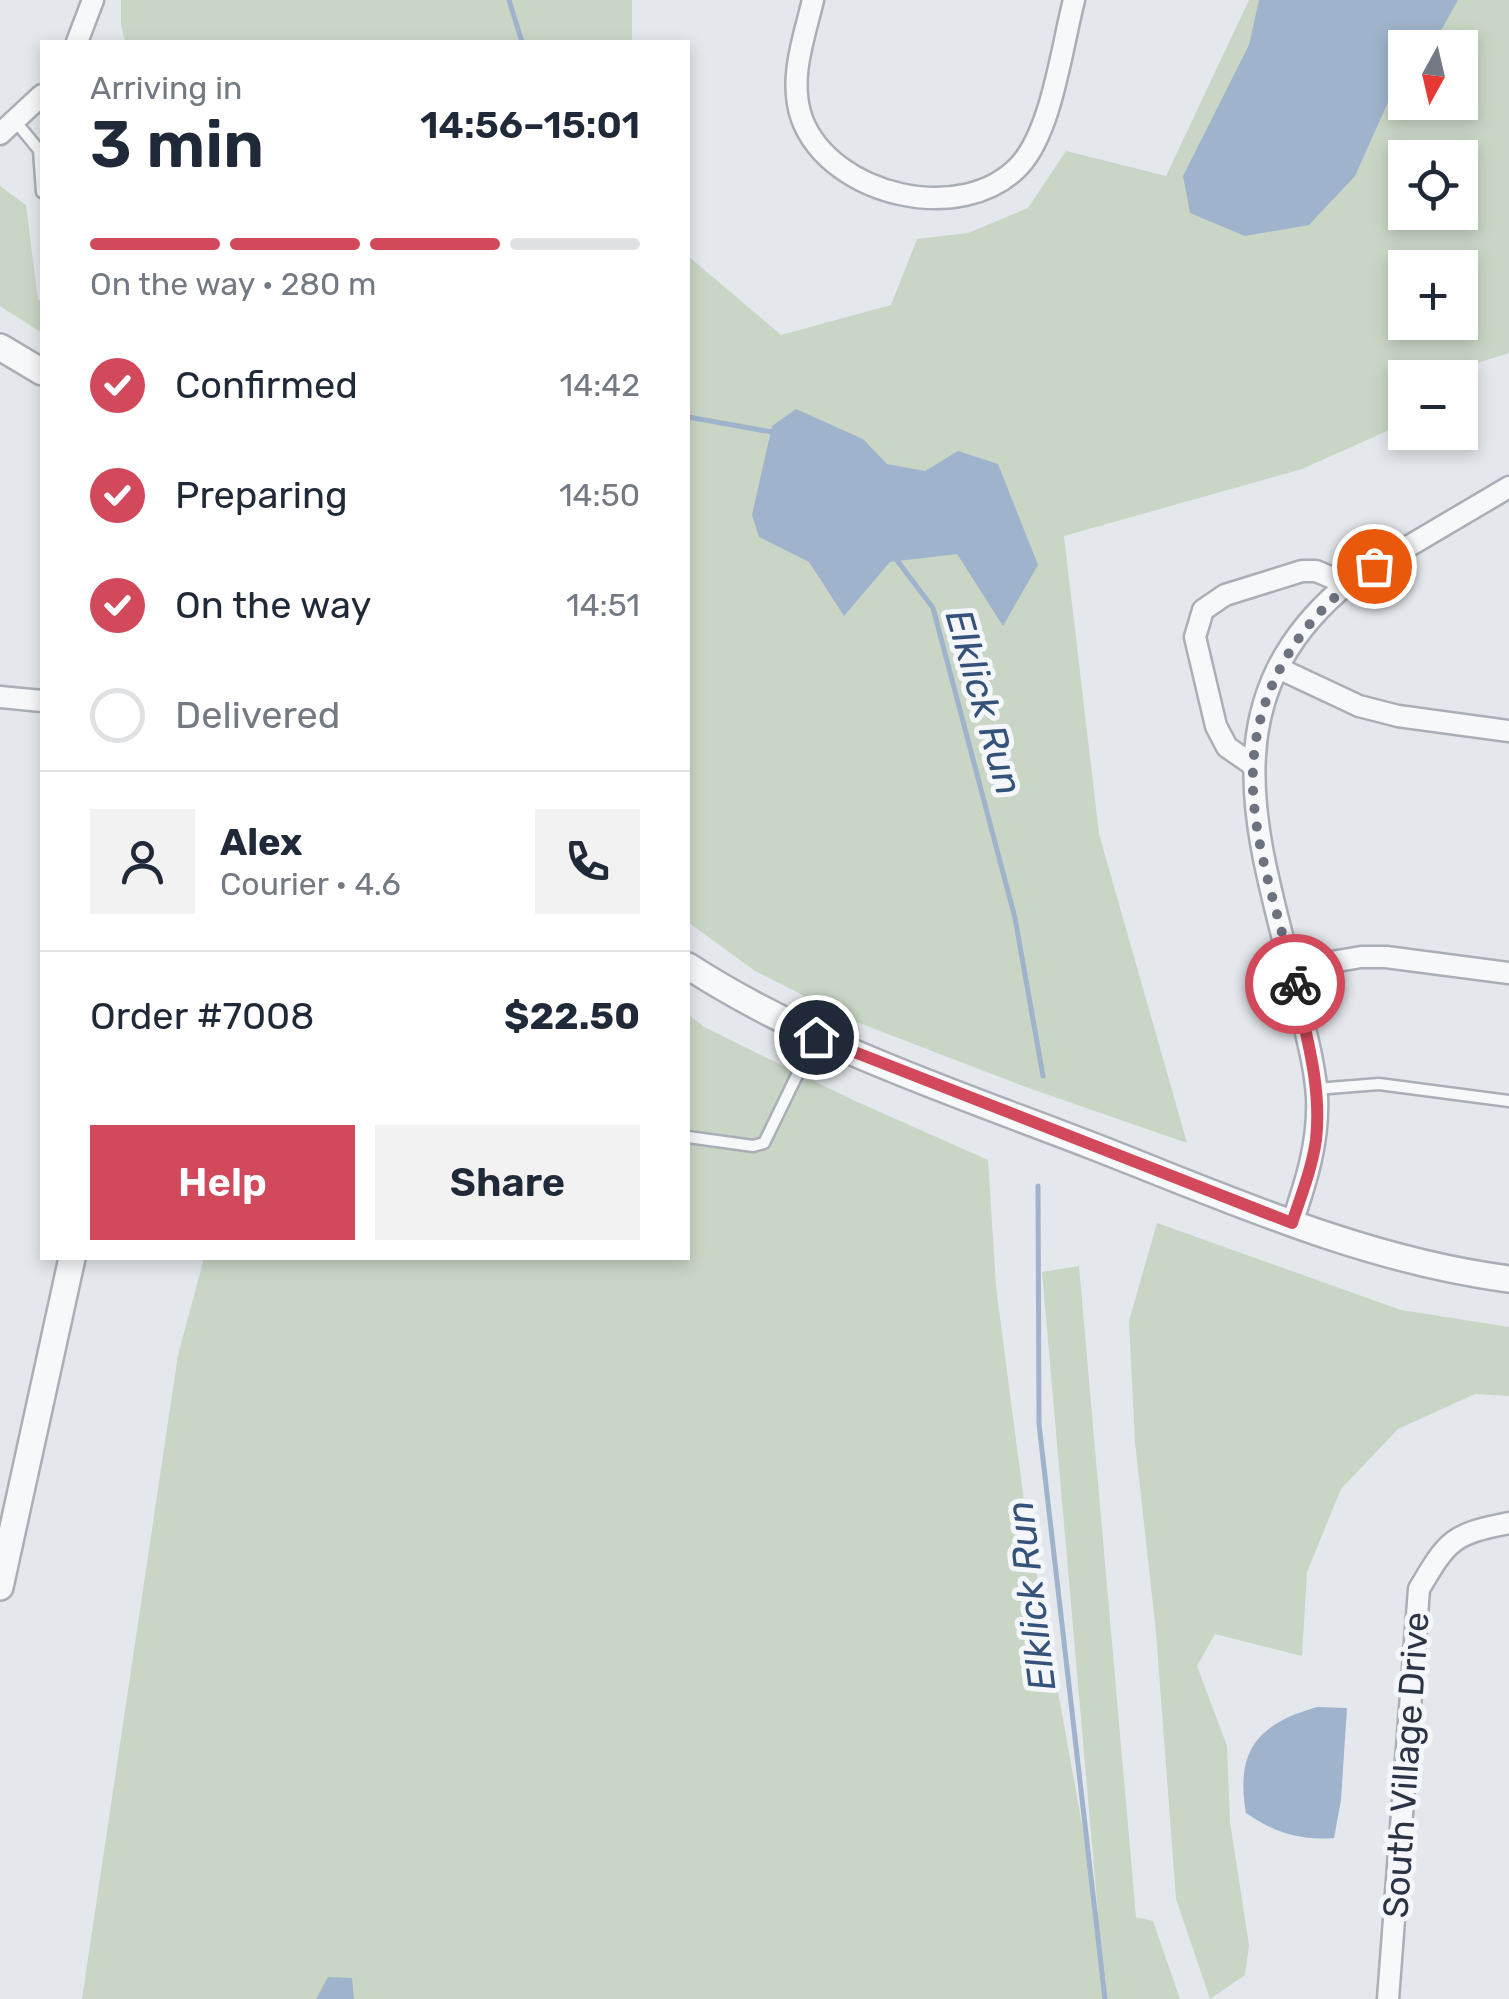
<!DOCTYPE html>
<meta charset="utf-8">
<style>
body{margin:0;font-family:Rubik,sans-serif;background:#f2f2f3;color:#1f2937;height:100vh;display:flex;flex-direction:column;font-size:38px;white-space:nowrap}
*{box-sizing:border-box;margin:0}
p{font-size:32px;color:#747a83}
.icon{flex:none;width:55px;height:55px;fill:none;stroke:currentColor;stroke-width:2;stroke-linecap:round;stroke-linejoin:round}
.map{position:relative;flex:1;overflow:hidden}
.sheet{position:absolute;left:40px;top:40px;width:650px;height:1220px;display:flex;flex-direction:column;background:#fff;border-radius:0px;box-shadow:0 5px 15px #0003}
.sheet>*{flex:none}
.needle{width:65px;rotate:188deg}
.controls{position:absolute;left:1388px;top:30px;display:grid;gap:20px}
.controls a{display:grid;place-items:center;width:90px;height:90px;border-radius:0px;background:#fff;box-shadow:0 5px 15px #0003;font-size:50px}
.pin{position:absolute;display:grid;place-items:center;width:85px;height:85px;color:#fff;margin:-42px;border:5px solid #fff;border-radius:50%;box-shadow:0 2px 10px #0007}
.courier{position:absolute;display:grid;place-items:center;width:100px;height:100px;margin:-50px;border:8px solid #d1495b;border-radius:50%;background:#fff;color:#222;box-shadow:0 2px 12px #0007}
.overview em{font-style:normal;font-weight:600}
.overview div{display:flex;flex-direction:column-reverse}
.overview{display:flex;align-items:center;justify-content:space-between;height:170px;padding:0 50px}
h1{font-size:65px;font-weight:600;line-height:75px}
.bar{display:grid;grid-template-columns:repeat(4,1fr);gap:15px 10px;align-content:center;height:120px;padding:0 50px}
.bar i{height:12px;border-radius:8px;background:#e0e1e3}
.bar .current{background:#d1495b}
.bar p{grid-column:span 4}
.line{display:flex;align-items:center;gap:25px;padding:0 50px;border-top:2px solid #e0e1e3}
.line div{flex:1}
.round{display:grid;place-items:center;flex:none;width:105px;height:105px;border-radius:0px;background:#f2f2f3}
ol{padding:0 50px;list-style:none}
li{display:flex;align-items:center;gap:30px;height:110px}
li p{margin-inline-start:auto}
li .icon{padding:10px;border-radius:50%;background:#d1495b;color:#fff;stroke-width:4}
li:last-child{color:#747a83}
li i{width:55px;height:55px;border:5px solid #e0e1e3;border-radius:50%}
.primary-button{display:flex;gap:20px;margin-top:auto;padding:20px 50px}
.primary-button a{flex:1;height:115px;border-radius:0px;background:#d1495b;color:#fff;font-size:40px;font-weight:600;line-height:115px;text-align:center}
.primary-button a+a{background:#f2f2f3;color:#1f2937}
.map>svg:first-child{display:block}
</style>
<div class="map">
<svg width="1509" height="1999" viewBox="0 0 1509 1999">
<rect width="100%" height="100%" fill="#e4e7ec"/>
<g fill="#c9d6c5" fill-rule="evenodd">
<polygon points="121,0 632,0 632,42 125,42 121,24"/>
<path d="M 1249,0 L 1509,0 L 1509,353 L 1465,367 L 1456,377 L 1405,378 L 1405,423 L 1302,469 L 1064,536 L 1099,834 L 1187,1143 L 1023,1086 L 854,1021 L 755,971 L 688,922 L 688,256 L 781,335 L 891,305 L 917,239 L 968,233 L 1028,208 L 1066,151 L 1166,176 ZM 1405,48 L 1460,48 L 1460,102 L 1405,102 ZM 1405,158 L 1460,158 L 1460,212 L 1405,212 ZM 1405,268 L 1460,268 L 1460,322 L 1405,322 Z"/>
<polygon points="0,186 26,205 38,300 42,301 42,333 0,306"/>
<polygon points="688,1014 704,1027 853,1100 988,1160 996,1287 1025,1509 1098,1913 1042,1272 1079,1266 1136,1917 1153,1921 1180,1999 82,1999 178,1355 204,1258 688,1258"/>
<polygon points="1157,1223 1401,1310 1509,1327 1509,1396 1475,1394 1398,1429 1341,1489 1307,1572 1302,1656 1215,1634 1197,1666 1227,1746 1230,1822 1249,1945 1245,1975 1210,1999 1176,1899 1156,1632 1135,1442 1129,1321"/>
</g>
<g fill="#9fb4cc">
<polygon points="1259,0 1458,0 1439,34 1424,47 1405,48 1405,64 1355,176 1309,225 1245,236 1190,213 1183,176 1249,45"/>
<polygon points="796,409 863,439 887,464 925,471 958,451 998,464 1038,565 1003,626 957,554 890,562 844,616 809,562 759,537 752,515 772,426"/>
<path d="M 1317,1707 L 1347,1708 L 1341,1800 L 1334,1838 C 1300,1841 1273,1832 1246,1813 C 1235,1750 1258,1724 1317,1707 Z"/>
<polygon points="328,1977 352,1978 354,1999 316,1999"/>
</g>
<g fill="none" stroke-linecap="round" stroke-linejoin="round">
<g stroke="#9fb4cc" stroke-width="5">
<polyline points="509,0 522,42"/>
<polyline points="688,417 777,433"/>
<polyline points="896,559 933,608 1015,918 1043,1076"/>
<polyline points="1038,1186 1039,1424 1105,1999"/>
</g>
<g stroke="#a9aeb7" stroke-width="15">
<g id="service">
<polyline points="16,122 39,150 42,192"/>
<polyline points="1316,1089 1379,1084 1509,1101"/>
<polyline points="688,1137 753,1146 764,1143 815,1038"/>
</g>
</g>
<g stroke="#a9aeb7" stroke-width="25">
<g id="minor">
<path d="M 813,0 C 804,38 788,80 802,119 C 831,196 963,227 1020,165 C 1052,130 1062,46 1074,0"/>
<polyline points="77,42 93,0"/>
<polyline points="0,134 42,95"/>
<polyline points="1278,668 1359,706 1398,716 1509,731"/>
<polyline points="0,697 42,701"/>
<polyline points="1253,765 1227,747 1216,726 1195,637 1203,610 1225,595 1302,571 1316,571 1347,584"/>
<polyline points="1291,969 1361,957 1386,957 1509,973"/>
<path d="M 1292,1223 C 1306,1182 1319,1142 1317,1097 C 1315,1067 1307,1037 1300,1008 C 1266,857 1200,712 1340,590 C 1359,573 1382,561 1404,549 C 1439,528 1474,508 1509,487"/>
<path d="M 1388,1999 L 1419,1589 C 1448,1540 1452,1534 1509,1523"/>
</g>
</g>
<g stroke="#a9aeb7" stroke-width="30">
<g id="tertiary">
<polyline points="0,347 42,372"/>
<path d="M 688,966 C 812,1046 953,1092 1090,1145 C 1227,1198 1362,1260 1509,1279"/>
<polyline points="0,1587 72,1258"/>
</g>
</g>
<use href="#service" stroke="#f7f8fa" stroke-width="10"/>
<use href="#minor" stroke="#f7f8fa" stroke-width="20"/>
<use href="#tertiary" stroke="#f7f8fa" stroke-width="25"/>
</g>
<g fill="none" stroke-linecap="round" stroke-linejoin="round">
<path stroke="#6c737f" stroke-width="10" stroke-dasharray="0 18" d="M 1295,984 C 1281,921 1256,855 1253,790 C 1249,696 1298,618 1374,566"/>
<path stroke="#d1495b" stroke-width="12" d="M 816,1037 L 1292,1223 C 1301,1196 1312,1168 1316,1140 C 1322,1086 1306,1036 1295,984"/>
</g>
<g text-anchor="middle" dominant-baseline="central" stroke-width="10" stroke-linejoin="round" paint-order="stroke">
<g font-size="35" fill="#2b3445" stroke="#f4f6f9">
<text transform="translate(1406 1765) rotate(-86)">South Village Drive</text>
</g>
<g font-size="38" font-style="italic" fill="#34527a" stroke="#f4f6f9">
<text transform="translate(984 702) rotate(74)">Elklick Run</text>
<text transform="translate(1031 1596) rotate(-97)">Elklick Run</text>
</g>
</g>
</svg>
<div class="controls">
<a><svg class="needle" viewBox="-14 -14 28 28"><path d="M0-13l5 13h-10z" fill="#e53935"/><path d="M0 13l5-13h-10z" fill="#747a83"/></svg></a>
<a><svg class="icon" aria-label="locate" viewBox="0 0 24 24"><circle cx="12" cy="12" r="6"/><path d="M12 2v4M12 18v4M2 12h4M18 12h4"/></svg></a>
<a>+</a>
<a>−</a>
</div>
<div class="pin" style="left:1374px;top:566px;background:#ea580c"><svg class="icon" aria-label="bag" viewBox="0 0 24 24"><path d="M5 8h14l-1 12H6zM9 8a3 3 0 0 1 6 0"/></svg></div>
<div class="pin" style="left:816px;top:1037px;background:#1f2937"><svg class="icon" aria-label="home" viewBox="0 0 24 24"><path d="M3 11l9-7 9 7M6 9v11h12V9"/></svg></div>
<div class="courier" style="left:1295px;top:984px"><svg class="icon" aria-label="bike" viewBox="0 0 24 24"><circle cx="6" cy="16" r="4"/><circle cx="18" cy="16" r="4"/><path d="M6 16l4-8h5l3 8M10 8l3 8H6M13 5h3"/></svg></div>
<section class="sheet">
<div class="overview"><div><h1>3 min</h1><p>Arriving in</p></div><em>14:56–15:01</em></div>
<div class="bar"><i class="current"></i><i class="current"></i><i class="current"></i><i></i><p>On the way · 280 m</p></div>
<ol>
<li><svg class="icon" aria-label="check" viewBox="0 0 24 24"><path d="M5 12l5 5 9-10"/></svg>Confirmed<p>14:42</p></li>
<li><svg class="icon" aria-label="check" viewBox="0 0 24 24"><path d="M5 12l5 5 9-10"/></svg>Preparing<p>14:50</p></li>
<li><svg class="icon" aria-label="check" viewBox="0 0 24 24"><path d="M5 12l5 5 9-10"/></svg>On the way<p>14:51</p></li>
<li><i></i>Delivered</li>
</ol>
<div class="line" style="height:180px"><a class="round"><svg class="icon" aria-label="person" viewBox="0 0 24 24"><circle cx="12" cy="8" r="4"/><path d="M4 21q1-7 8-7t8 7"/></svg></a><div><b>Alex</b><p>Courier · 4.6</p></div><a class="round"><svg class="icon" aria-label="phone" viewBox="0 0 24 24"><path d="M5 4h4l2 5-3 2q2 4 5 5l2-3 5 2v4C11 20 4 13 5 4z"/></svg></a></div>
<div class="line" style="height:130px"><div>Order #7008</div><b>$22.50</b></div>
<div class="primary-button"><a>Help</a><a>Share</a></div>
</section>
</div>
